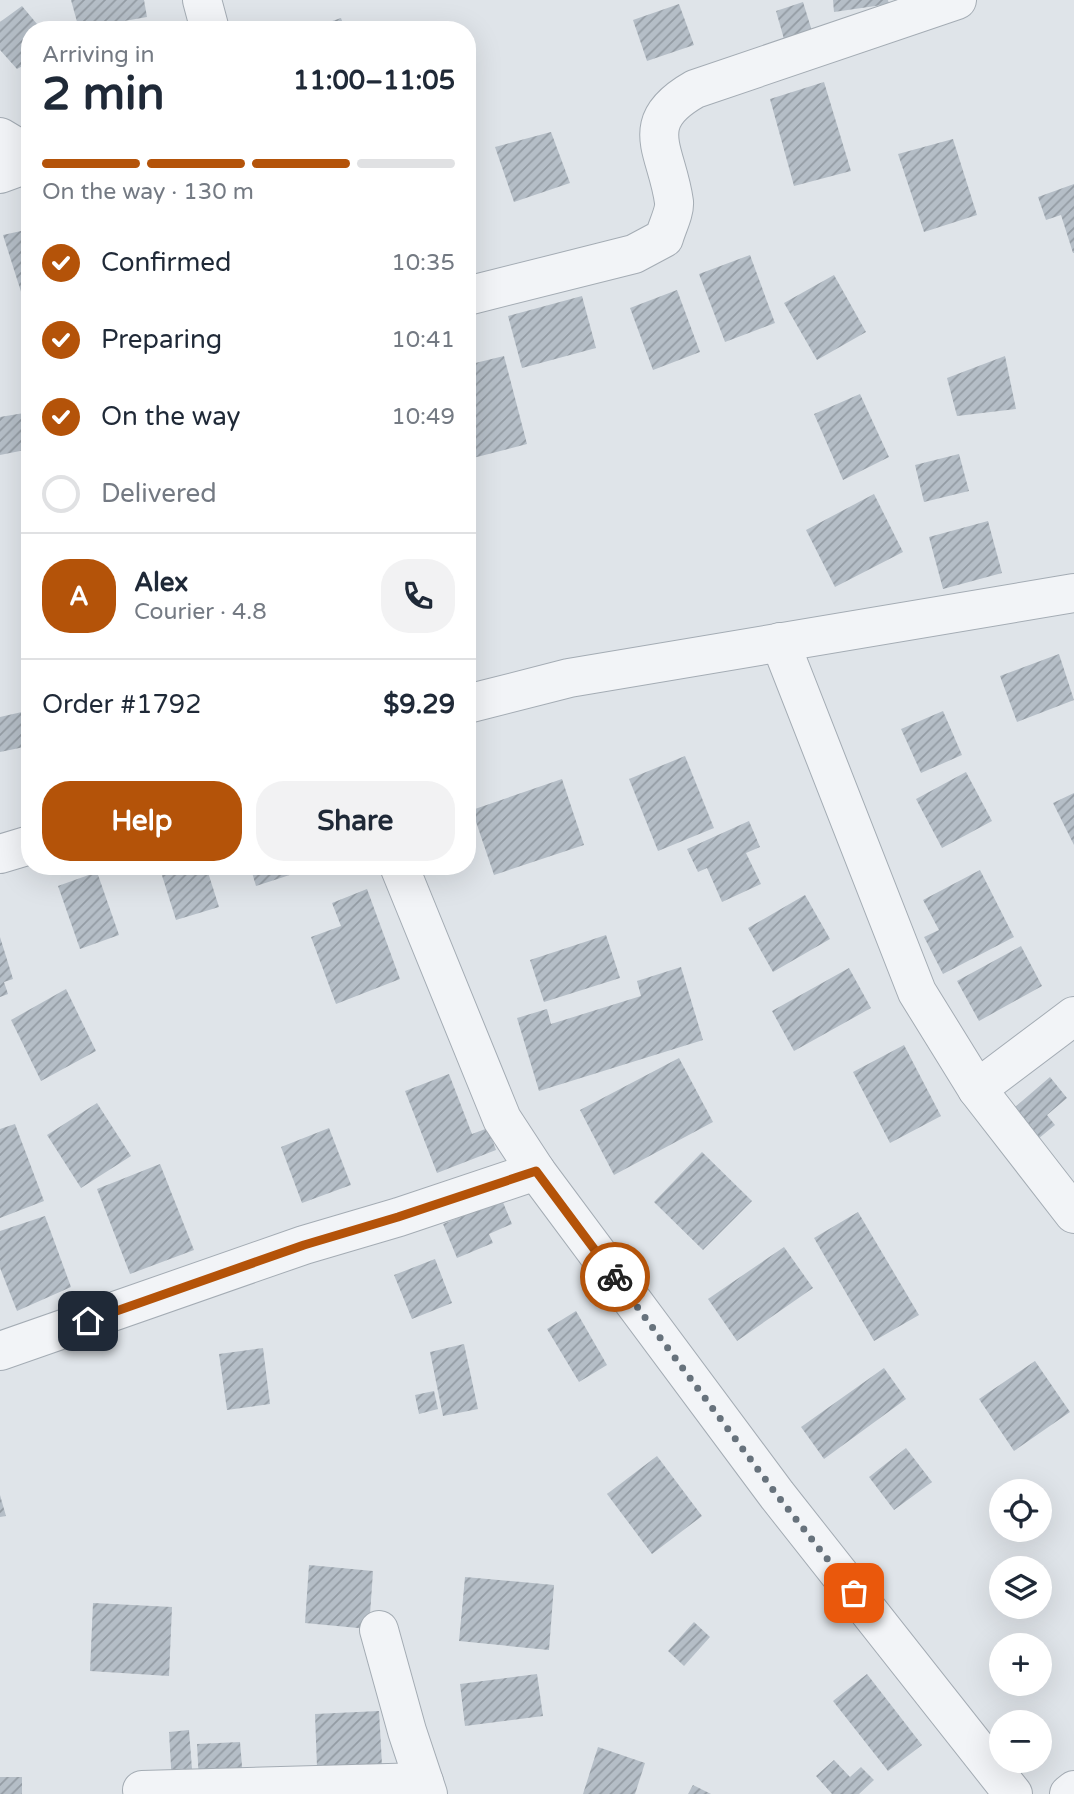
<!DOCTYPE html>
<meta charset="utf-8">
<style>
body{margin:0;font-family:"Varela Round",sans-serif;background:#f2f2f3;color:#1f2937;height:100vh;display:flex;flex-direction:column;font-size:26px;white-space:nowrap}
*{box-sizing:border-box;margin:0}
p{font-size:23px;color:#747a83}
.icon{flex:none;width:38px;height:38px;fill:none;stroke:currentColor;stroke-width:2;stroke-linecap:round;stroke-linejoin:round}
.map{position:relative;flex:1;overflow:hidden}
.panel{position:absolute;left:21px;top:21px;width:455px;height:854px;display:flex;flex-direction:column;background:#fff;border-radius:28px;box-shadow:0 7px 28px #0002}
.panel>*{flex:none}
.controls{position:absolute;left:989px;top:1479px;display:grid;gap:14px}
.controls a{display:grid;place-items:center;width:63px;height:63px;border-radius:50%;background:#fff;box-shadow:0 7px 28px #0002;font-size:35px}
.pin{position:absolute;display:grid;place-items:center;width:60px;height:60px;color:#fff;margin:-30px;border-radius:14px;box-shadow:0 4px 10px #0006}
.courier{position:absolute;display:grid;place-items:center;width:70px;height:70px;margin:-35px;border:5px solid #b45309;border-radius:50%;background:#fff;color:#222;box-shadow:0 2px 9px #0007}
.overview em{font-style:normal;font-weight:700}
.overview div{display:flex;flex-direction:column-reverse}
.overview{display:flex;align-items:center;justify-content:space-between;height:119px;padding:0 21px}
h1{font-size:46px;font-weight:700;line-height:52px}
.bar{display:grid;grid-template-columns:repeat(4,1fr);gap:10px 7px;align-content:center;height:84px;padding:0 21px}
.bar i{height:9px;border-radius:5px;background:#e0e1e3}
.bar .selected{background:#b45309}
.bar p{grid-column:span 4}
.line{display:flex;align-items:center;gap:18px;padding:0 21px;border-top:2px solid #e0e1e3}
.line div{flex:1}
.round{display:grid;place-items:center;flex:none;width:74px;height:74px;border-radius:28px;background:#f2f2f3}
ol{padding:0 21px;list-style:none}
li{display:flex;align-items:center;gap:21px;height:77px}
li p{margin-inline-start:auto}
li .icon{padding:7px;border-radius:50%;background:#b45309;color:#fff;stroke-width:4}
li:last-child{color:#747a83}
li i{width:38px;height:38px;border:4px solid #e0e1e3;border-radius:50%}
.button{display:flex;gap:14px;margin-top:auto;padding:14px 21px}
.button a{flex:1;height:80px;border-radius:28px;background:#b45309;color:#fff;font-size:28px;font-weight:700;line-height:80px;text-align:center}
.button a+a{background:#f2f2f3;color:#1f2937}
.map>svg:first-child{display:block}
</style>
<div class="map">
<svg width="1074" height="1794" viewBox="0 0 1074 1794">
<defs>
<pattern id="building-hatch" width="6" height="6" patternUnits="userSpaceOnUse" patternTransform="scale(1.75)"><rect width="6" height="6" fill="#b5bec7"/><path d="M-1 1l2-2M0 6l6-6M5 7l2-2" fill="none" stroke="#939ba3"/></pattern>
</defs>
<rect width="100%" height="100%" fill="#dfe4e9"/>
<g fill="url(#building-hatch)">
<polygon points="71,0 144,0 147,17 79,29"/>
<polygon points="833,0 888,0 889,4 834,12"/>
<polygon points="803,2 812,31 784,39 776,11"/>
<polygon points="679,4 694,45 647,61 633,20"/>
<polygon points="22,6 42,30 30,30 30,62 17,69 0,50 0,22"/>
<polygon points="341,18 345,30 309,30 309,29"/>
<polygon points="824,82 851,171 794,186 770,99"/>
<polygon points="551,132 570,183 514,202 495,147"/>
<polygon points="953,139 977,215 924,232 898,154"/>
<polygon points="1074,184 1074,253 1073,253 1061,215 1046,220 1038,197"/>
<polygon points="30,229 30,317 29,317 3,235"/>
<polygon points="750,255 775,323 725,342 699,274"/>
<polygon points="834,275 866,332 817,360 784,303"/>
<polygon points="677,290 700,352 653,370 630,308"/>
<polygon points="582,296 596,348 522,368 508,316"/>
<polygon points="504,356 527,444 473,458 467,436 467,365"/>
<polygon points="1005,356 1016,409 957,416 947,378"/>
<polygon points="860,394 889,457 843,480 814,414"/>
<polygon points="30,412 30,449 0,455 0,417"/>
<polygon points="959,454 969,491 924,502 915,465"/>
<polygon points="874,494 903,552 835,587 806,530"/>
<polygon points="988,521 1002,573 943,589 929,537"/>
<polygon points="1059,654 1074,700 1017,722 1000,676"/>
<polygon points="943,711 962,755 921,773 901,729"/>
<polygon points="22,712 29,746 0,752 0,717"/>
<polygon points="685,756 714,828 658,851 629,779"/>
<polygon points="966,772 992,821 942,848 916,799"/>
<polygon points="562,779 584,845 494,875 472,810"/>
<polygon points="1074,793 1074,845 1053,803"/>
<polygon points="749,821 760,847 746,853 761,884 722,902 707,868 698,872 687,849"/>
<polygon points="159,866 206,866 219,907 176,920"/>
<polygon points="250,866 307,866 308,869 256,886"/>
<polygon points="980,870 1014,937 943,974 924,937 939,930 923,900"/>
<polygon points="97,872 119,935 80,949 58,886"/>
<polygon points="367,889 400,979 336,1004 311,937 341,926 332,903"/>
<polygon points="805,895 830,939 773,972 748,928"/>
<polygon points="606,935 620,978 544,1002 530,960"/>
<polygon points="0,937 13,979 4,982 8,994 0,997"/>
<polygon points="1021,946 1042,986 979,1021 957,981"/>
<polygon points="681,967 703,1040 539,1091 517,1018 547,1009 551,1024 641,996 637,981"/>
<polygon points="849,968 871,1008 794,1051 772,1011"/>
<polygon points="66,989 96,1051 41,1081 11,1020"/>
<polygon points="904,1045 941,1116 890,1143 853,1072"/>
<polygon points="679,1058 713,1122 614,1175 580,1110"/>
<polygon points="449,1074 472,1134 488,1128 496,1150 437,1173 405,1091"/>
<polygon points="1050,1077 1067,1098 1047,1115 1055,1125 1033,1143 1008,1113"/>
<polygon points="97,1103 131,1156 81,1188 47,1135"/>
<polygon points="15,1124 44,1201 0,1218 0,1129"/>
<polygon points="329,1128 351,1185 302,1203 281,1147"/>
<polygon points="702,1152 752,1201 703,1250 654,1202"/>
<polygon points="160,1164 194,1250 130,1274 97,1189"/>
<polygon points="502,1200 512,1224 489,1234 493,1243 457,1258 443,1224"/>
<polygon points="858,1212 919,1315 874,1341 814,1238"/>
<polygon points="45,1216 71,1287 17,1311 0,1268 0,1231"/>
<polygon points="784,1247 813,1288 737,1341 708,1299"/>
<polygon points="435,1259 452,1303 412,1319 394,1275"/>
<polygon points="576,1311 607,1365 579,1382 547,1329"/>
<polygon points="464,1344 478,1409 443,1416 430,1352"/>
<polygon points="263,1348 270,1404 227,1410 219,1354"/>
<polygon points="1035,1361 1070,1412 1014,1451 979,1399"/>
<polygon points="884,1368 906,1399 824,1459 801,1427"/>
<polygon points="434,1391 438,1409 419,1414 415,1395"/>
<polygon points="906,1448 932,1482 894,1510 869,1477"/>
<polygon points="657,1456 702,1516 652,1554 607,1494"/>
<polygon points="0,1495 6,1516 0,1517"/>
<polygon points="309,1565 373,1571 369,1629 305,1623"/>
<polygon points="465,1577 554,1585 549,1650 459,1641"/>
<polygon points="93,1603 172,1607 169,1676 90,1671"/>
<polygon points="694,1622 710,1637 684,1666 668,1651"/>
<polygon points="537,1674 543,1716 465,1726 460,1684"/>
<polygon points="867,1674 922,1745 888,1771 833,1701"/>
<polygon points="379,1711 382,1765 317,1767 315,1714"/>
<polygon points="189,1730 193,1782 172,1784 169,1732"/>
<polygon points="240,1742 243,1778 199,1781 197,1744"/>
<polygon points="598,1747 645,1763 635,1794 583,1794"/>
<polygon points="834,1760 850,1777 861,1767 874,1780 859,1794 832,1794 816,1776"/>
<rect x="0" y="1777" width="22" height="17"/>
<polygon points="693,1785 711,1794 688,1794"/>
</g>
<g fill="none" stroke-linecap="round" stroke-linejoin="round">
<g stroke="#a4acb4" stroke-width="40">
<g id="minor">
<polyline points="202,0 210,30"/>
<polyline points="0,137 30,155"/>
<polyline points="0,174 30,163"/>
<path d="M 467,296 L 634,254 L 664,238 C 667,227 675,212 674,202 C 667,150 635,123 695,89 L 957,0"/>
<polyline points="780,642 917,992 977,1089 1074,1214"/>
<polyline points="467,704 569,678 1074,593"/>
<polyline points="0,854 30,845"/>
<polyline points="399,866 502,1119 536,1171 777,1495 1013,1794"/>
<polyline points="977,1089 1074,1016"/>
<polyline points="0,1351 304,1245 399,1217 536,1171"/>
<polyline points="379,1630 407,1731 428,1794"/>
<polyline points="142,1790 424,1782"/>
<polyline points="1069,1794 1074,1790"/>
</g>
</g>
<use href="#minor" stroke="#f2f4f7" stroke-width="38"/>
</g>
<g fill="none" stroke-linecap="round" stroke-linejoin="round">
<polyline stroke="#67727c" stroke-width="7" stroke-dasharray="0 12.6" points="615,1277 777,1495 854,1593"/>
<polyline stroke="#b45309" stroke-width="9" points="88,1321 304,1245 398,1217 536,1171 615,1277"/>
</g>
</svg>
<div class="controls">
<a><svg class="icon" aria-label="locate" viewBox="0 0 24 24"><circle cx="12" cy="12" r="6"/><path d="M12 2v4M12 18v4M2 12h4M18 12h4"/></svg></a>
<a><svg class="icon" aria-label="layers" viewBox="0 0 24 24"><path d="M12 4l9 5-9 5-9-5zM3 14l9 5 9-5"/></svg></a>
<a>+</a>
<a>−</a>
</div>
<div class="pin" style="left:854px;top:1593px;background:#ea580c"><svg class="icon" aria-label="bag" viewBox="0 0 24 24"><path d="M5 8h14l-1 12H6zM9 8a3 3 0 0 1 6 0"/></svg></div>
<div class="pin" style="left:88px;top:1321px;background:#1f2937"><svg class="icon" aria-label="home" viewBox="0 0 24 24"><path d="M3 11l9-7 9 7M6 9v11h12V9"/></svg></div>
<div class="courier" style="left:615px;top:1277px"><svg class="icon" aria-label="bike" viewBox="0 0 24 24"><circle cx="6" cy="16" r="4"/><circle cx="18" cy="16" r="4"/><path d="M6 16l4-8h5l3 8M10 8l3 8H6M13 5h3"/></svg></div>
<section class="panel">
<div class="overview"><div><h1>2 min</h1><p>Arriving in</p></div><em>11:00–11:05</em></div>
<div class="bar"><i class="selected"></i><i class="selected"></i><i class="selected"></i><i></i><p>On the way · 130 m</p></div>
<ol>
<li><svg class="icon" aria-label="check" viewBox="0 0 24 24"><path d="M5 12l5 5 9-10"/></svg>Confirmed<p>10:35</p></li>
<li><svg class="icon" aria-label="check" viewBox="0 0 24 24"><path d="M5 12l5 5 9-10"/></svg>Preparing<p>10:41</p></li>
<li><svg class="icon" aria-label="check" viewBox="0 0 24 24"><path d="M5 12l5 5 9-10"/></svg>On the way<p>10:49</p></li>
<li><i></i>Delivered</li>
</ol>
<div class="line" style="height:126px"><b class="round" style="background:#b45309;color:#fff">A</b><div><b>Alex</b><p>Courier · 4.8</p></div><a class="round"><svg class="icon" aria-label="phone" viewBox="0 0 24 24"><path d="M5 4h4l2 5-3 2q2 4 5 5l2-3 5 2v4C11 20 4 13 5 4z"/></svg></a></div>
<div class="line" style="height:91px"><div>Order #1792</div><b>$9.29</b></div>
<div class="button"><a>Help</a><a>Share</a></div>
</section>
</div>
